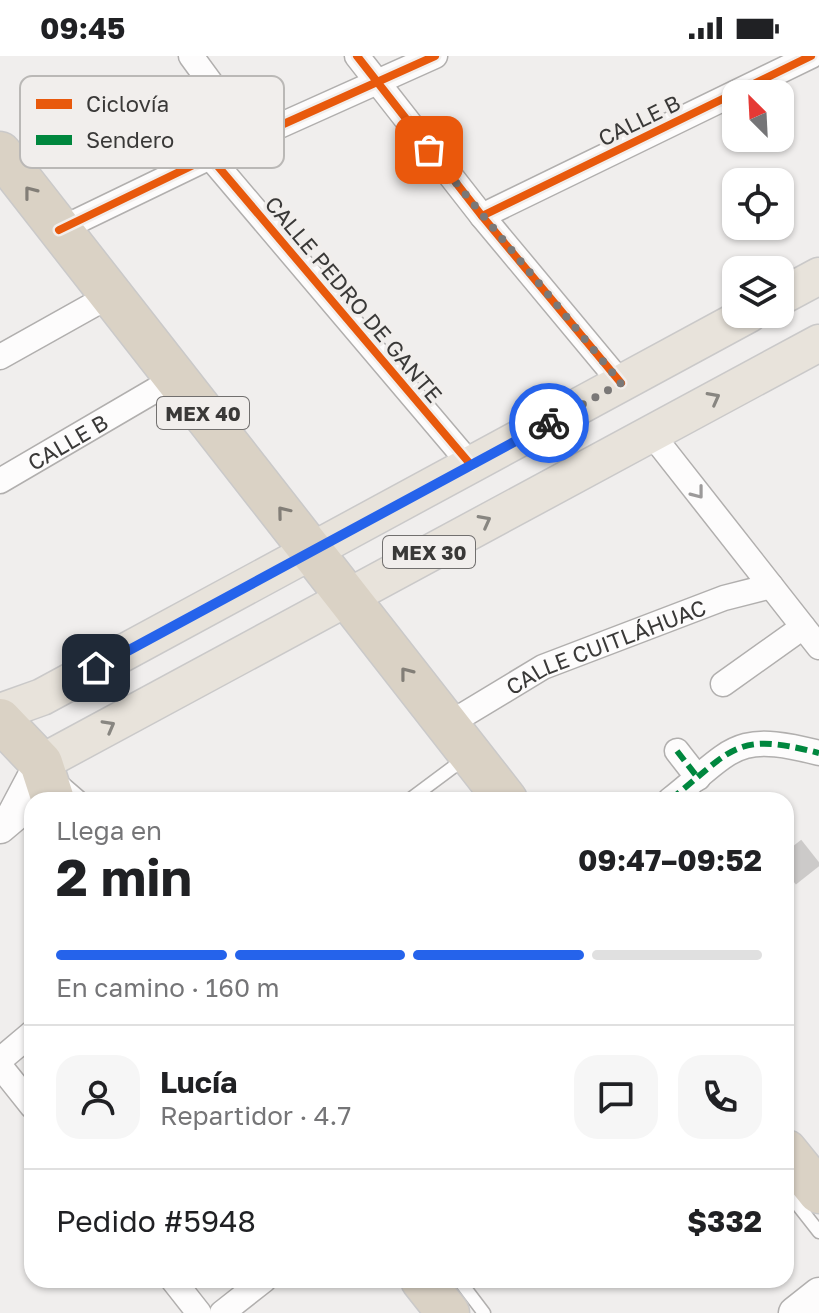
<!DOCTYPE html>
<html lang="es">
<meta charset="utf-8">
<style>
body{margin:0;font-family:"Golos Text",sans-serif;background:#f6f6f6;color:#202124;height:100vh;display:flex;flex-direction:column;font-size:30px;white-space:nowrap}
*{box-sizing:border-box;margin:0}
p{font-size:26px;color:#757577}
.icon{flex:none;width:44px;height:44px;fill:none;stroke:currentColor;stroke-width:2;stroke-linecap:round;stroke-linejoin:round}
.map{position:relative;flex:1;overflow:hidden}
.drawer{position:absolute;left:24px;top:736px;width:770px;height:496px;display:flex;flex-direction:column;background:#fff;border-radius:24px;box-shadow:0 2px 6px #0004}
.drawer>*{flex:none}
.needle{width:52px;rotate:336deg}
.buttons{position:absolute;left:722px;top:24px;display:grid;gap:16px}
.buttons a{display:grid;place-items:center;width:72px;height:72px;border-radius:16px;background:#fff;box-shadow:0 2px 6px #0004;font-size:40px}
.pin{position:absolute;display:grid;place-items:center;width:68px;height:68px;color:#fff;margin:-34px;border-radius:16px;box-shadow:0 4px 12px #0006}
.courier{position:absolute;display:grid;place-items:center;width:80px;height:80px;margin:-40px;border:6px solid #2563eb;border-radius:50%;background:#fff;color:#222;box-shadow:0 2px 10px #0007}
.summary em{font-style:normal;font-weight:700}
.summary div{display:flex;flex-direction:column-reverse}
.summary{display:flex;align-items:center;justify-content:space-between;height:136px;padding:0 32px}
h1{font-size:52px;font-weight:700;line-height:60px}
.bar{display:grid;grid-template-columns:repeat(4,1fr);gap:12px 8px;align-content:center;height:96px;padding:0 32px}
.bar i{height:10px;border-radius:6px;background:#e0e0e0}
.bar .selected{background:#2563eb}
.bar p{grid-column:span 4}
.line{display:flex;align-items:center;gap:20px;padding:0 32px;border-top:2px solid #e0e0e0}
.line div{flex:1}
.round{display:grid;place-items:center;flex:none;width:84px;height:84px;border-radius:24px;background:#f6f6f6}
.status{display:flex;justify-content:space-between;align-items:center;height:56px;padding:0 40px;background:#fff;direction:ltr}
.status svg{height:22px;fill:currentColor}
.map>svg:first-child{display:block}
</style>
<div class="status"><b>09:45</b><svg viewBox="0 0 49 12"><path d="M0 12V9h3v3zM5 12V6h3v6zM10 12V3h3v9zM15 12V0h3v12zM26 1h20v11H26zM47 4h2v5h-2z"/></svg></div>
<div class="map">
<svg width="819" height="1257" viewBox="0 0 819 1257">
<rect width="100%" height="100%" fill="#f0eeed"/>
<g fill="none" stroke-linecap="round" stroke-linejoin="round">
<polyline stroke="#cccac9" stroke-width="32" stroke-dasharray="32 16" stroke-linecap="butt" points="786,816 819,790"/>
<g stroke="#b1afae" stroke-width="15">
<g id="lane">
<polyline points="61,725 83,744"/>
<polyline points="409,744 464,703"/>
<polyline points="786,1134 819,1176"/>
<polyline points="459,1224 484,1257"/>
</g>
</g>
<g stroke="#b1afae" stroke-width="27">
<g id="street">
<polyline points="191,0 251,82"/>
<polyline points="357,0 482,160 621,327"/>
<polyline points="210,101 471,409"/>
<polyline points="482,160 811,0"/>
<polyline points="59,174 210,101 435,0"/>
<polyline points="0,301 109,240"/>
<polyline points="650,376 819,591"/>
<path id="s1" d="M 0,425 L 176,322"/>
<polyline points="723,628 803,571"/>
<path id="s2" d="M 447,669 L 543,611 L 724,542 L 771,530"/>
<polyline points="677,695 698,722"/>
<path d="M 670,744 C 734,693 734,675 819,697"/>
<polyline points="0,1004 32,977"/>
<polyline points="0,1010 32,1050"/>
<polyline points="173,1224 199,1257"/>
<polyline points="222,1257 264,1224"/>
</g>
</g>
<g stroke="#b1afae" stroke-width="35">
<g id="secondary">
<polyline points="0,771 13,760 41,707"/>
<polyline points="795,1257 819,1238"/>
</g>
</g>
<g stroke="#cac9c9" stroke-width="39">
<g id="primary">
<polyline points="780,241 819,220"/>
<polyline points="0,656 42,641 749,258"/>
<polyline points="41,707 819,287"/>
</g>
</g>
<g stroke="#cac9c9" stroke-width="45">
<g id="highway">
<polyline points="0,97 506,744"/>
<polyline points="0,664 41,707 53,744"/>
<polyline points="786,1095 819,1136"/>
<polyline points="422,1224 448,1257"/>
</g>
</g>
<use href="#lane" stroke="#fdfcfc" stroke-width="12"/>
<use href="#street" stroke="#fdfcfc" stroke-width="24"/>
<use href="#secondary" stroke="#fdfcfc" stroke-width="32"/>
<use href="#primary" stroke="#e8e3db" stroke-width="36"/>
<use href="#highway" stroke="#dad2c5" stroke-width="42"/>
<g stroke="#00873e" stroke-width="6" stroke-dasharray="12 6" stroke-linecap="butt">
<polyline points="677,695 698,722"/>
<path d="M 670,744 C 734,693 734,675 819,697"/>
</g>
<g stroke="#f1eeec" stroke-width="13">
<g id="cycleway">
<polyline points="357,0 482,160 621,327"/>
<polyline points="210,101 471,409"/>
<polyline points="482,160 811,0"/>
<polyline points="59,174 210,101 435,0"/>
</g>
</g>
<use href="#cycleway" stroke="#e8590c" stroke-width="8"/>
</g>
<defs><path id="oneway-chevron" d="M-2-3.5L2.5 0L-2 3.5" fill="none" stroke-width="1.6" stroke-linecap="round" stroke-linejoin="round" transform="scale(2)"/></defs>
<g stroke="#827e77">
<use href="#oneway-chevron" transform="translate(30 136) rotate(-128)"/>
<use href="#oneway-chevron" transform="translate(283 456) rotate(-129)"/>
<use href="#oneway-chevron" transform="translate(406 617) rotate(-128)"/>
</g>
<g stroke="#888681">
<use href="#oneway-chevron" transform="translate(714 342) rotate(-28)"/>
<use href="#oneway-chevron" transform="translate(485 465) rotate(-28)"/>
<use href="#oneway-chevron" transform="translate(109 670) rotate(-29)"/>
</g>
<use stroke="#9c9a9a" href="#oneway-chevron" transform="translate(698 437) rotate(52)"/>
<g fill="none" stroke-linecap="round" stroke-linejoin="round">
<polyline stroke="#7a7877" stroke-width="8" stroke-dasharray="0 14.4" points="429,94 621,327 549,367"/>
<polyline stroke="#2563eb" stroke-width="10" points="96,612 549,367"/>
</g>
<g text-anchor="middle" dominant-baseline="central" stroke-width="7" stroke-linejoin="round" paint-order="stroke">
<g fill="#f1eeec" stroke="#716f6e" stroke-width="2">
<rect x="157" y="341" width="92" height="32" rx="6"/>
<rect x="383" y="480" width="92" height="32" rx="6"/>
</g>
<g font-size="20" font-weight="bold" fill="#3a3938">
<text x="203" y="357">MEX 40</text>
<text x="429" y="496">MEX 30</text>
</g>
<g font-size="22" fill="#3a3938" stroke="#f1eeec">
<text transform="translate(639 64) rotate(-26)">CALLE B</text>
<text transform="translate(354 243) rotate(50)">CALLE PEDRO DE GANTE</text>
<text stroke="none"><textPath href="#s1" startOffset="78">CALLE B</textPath></text>
<text stroke="none"><textPath href="#s2" startOffset="178">CALLE CUITLÁHUAC</textPath></text>
</g>
</g>
<rect x="20" y="20" width="264" height="92" rx="12" fill="#f1eeec" stroke="#bab8b6" stroke-width="2"/>
<rect x="36" y="43" width="36" height="10" fill="#e8590c"/>
<rect x="36" y="79" width="36" height="10" fill="#00873e"/>
<g font-size="22" fill="#3a3938">
<text x="86" y="56">Ciclovía</text>
<text x="86" y="92">Sendero</text>
</g>
</svg>
<div class="buttons">
<a><svg class="needle" viewBox="-14 -14 28 28"><path d="M0-13l5 13h-10z" fill="#e53935"/><path d="M0 13l5-13h-10z" fill="#757577"/></svg></a>
<a><svg class="icon" aria-label="locate" viewBox="0 0 24 24"><circle cx="12" cy="12" r="6"/><path d="M12 2v4M12 18v4M2 12h4M18 12h4"/></svg></a>
<a><svg class="icon" aria-label="layers" viewBox="0 0 24 24"><path d="M12 4l9 5-9 5-9-5zM3 14l9 5 9-5"/></svg></a>
</div>
<div class="pin" style="left:429px;top:94px;background:#ea580c"><svg class="icon" aria-label="bag" viewBox="0 0 24 24"><path d="M5 8h14l-1 12H6zM9 8a3 3 0 0 1 6 0"/></svg></div>
<div class="pin" style="left:96px;top:612px;background:#1f2937"><svg class="icon" aria-label="home" viewBox="0 0 24 24"><path d="M3 11l9-7 9 7M6 9v11h12V9"/></svg></div>
<div class="courier" style="left:549px;top:367px"><svg class="icon" aria-label="bike" viewBox="0 0 24 24"><circle cx="6" cy="16" r="4"/><circle cx="18" cy="16" r="4"/><path d="M6 16l4-8h5l3 8M10 8l3 8H6M13 5h3"/></svg></div>
<section class="drawer">
<div class="summary"><div><h1>2 min</h1><p>Llega en</p></div><em>09:47–09:52</em></div>
<div class="bar"><i class="selected"></i><i class="selected"></i><i class="selected"></i><i></i><p>En camino · 160 m</p></div>
<div class="line" style="height:144px"><a class="round"><svg class="icon" aria-label="person" viewBox="0 0 24 24"><circle cx="12" cy="8" r="4"/><path d="M4 21q1-7 8-7t8 7"/></svg></a><div><b>Lucía</b><p>Repartidor · 4.7</p></div><a class="round"><svg class="icon" aria-label="chat" viewBox="0 0 24 24"><path d="M4 5h16v11H9l-5 4z"/></svg></a><a class="round"><svg class="icon" aria-label="phone" viewBox="0 0 24 24"><path d="M5 4h4l2 5-3 2q2 4 5 5l2-3 5 2v4C11 20 4 13 5 4z"/></svg></a></div>
<div class="line" style="height:104px"><div>Pedido #5948</div><b>$332</b></div>
</section>
</div>
